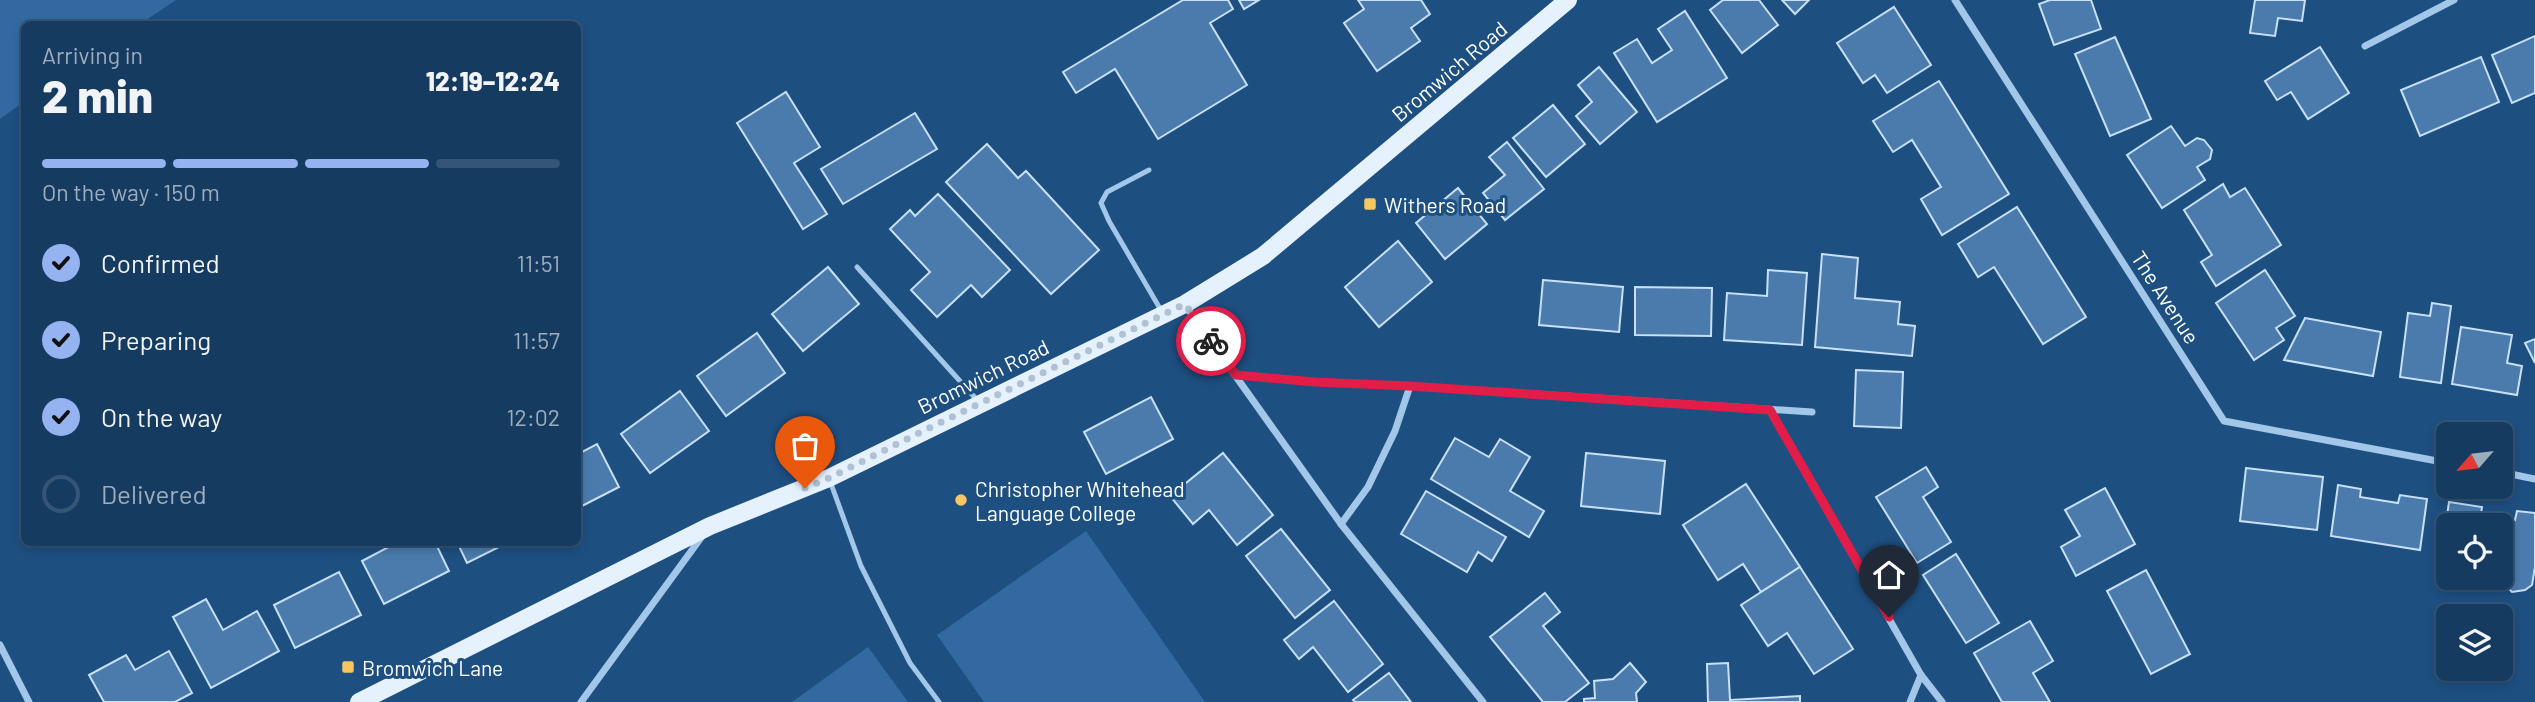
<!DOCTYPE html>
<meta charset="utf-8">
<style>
body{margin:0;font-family:Barlow,sans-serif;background:#23466a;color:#f1f3f6;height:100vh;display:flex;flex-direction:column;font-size:26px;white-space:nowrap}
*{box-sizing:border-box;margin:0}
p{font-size:23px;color:#9eadbd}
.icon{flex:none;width:38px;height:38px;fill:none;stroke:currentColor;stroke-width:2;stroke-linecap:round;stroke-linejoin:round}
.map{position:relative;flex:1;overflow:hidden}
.panel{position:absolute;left:21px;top:21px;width:560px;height:525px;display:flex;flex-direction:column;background:#163b61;border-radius:10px;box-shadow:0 4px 10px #0003,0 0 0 2px #355576}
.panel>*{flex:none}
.needle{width:46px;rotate:242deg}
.controls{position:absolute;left:2436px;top:422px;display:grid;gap:14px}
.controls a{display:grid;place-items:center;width:77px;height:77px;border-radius:10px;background:#163b61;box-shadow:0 4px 10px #0003,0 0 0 2px #355576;font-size:35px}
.pin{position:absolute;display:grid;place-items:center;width:60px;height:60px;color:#fff;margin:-72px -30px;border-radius:50% 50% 50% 0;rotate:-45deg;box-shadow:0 0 7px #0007}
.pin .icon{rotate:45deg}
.courier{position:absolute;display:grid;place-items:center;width:70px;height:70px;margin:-35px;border:5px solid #e11d48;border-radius:50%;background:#fff;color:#222;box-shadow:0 2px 9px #0007}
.head em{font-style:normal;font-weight:800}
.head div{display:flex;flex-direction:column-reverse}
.head{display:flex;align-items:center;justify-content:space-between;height:119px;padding:0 21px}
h1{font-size:46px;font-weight:800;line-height:52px}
.bar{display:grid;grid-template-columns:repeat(4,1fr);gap:10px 7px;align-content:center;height:84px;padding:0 21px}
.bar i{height:9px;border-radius:5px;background:#355576}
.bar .on{background:#95b2f1}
.bar p{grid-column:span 4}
ol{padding:0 21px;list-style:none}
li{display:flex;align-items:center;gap:21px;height:77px}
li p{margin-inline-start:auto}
li .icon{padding:7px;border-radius:50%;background:#95b2f1;color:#111;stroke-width:4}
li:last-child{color:#9eadbd}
li i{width:38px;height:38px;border:4px solid #355576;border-radius:50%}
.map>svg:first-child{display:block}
</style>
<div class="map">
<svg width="2535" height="702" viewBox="0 0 2535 702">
<rect width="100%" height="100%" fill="#1e4f81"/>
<g fill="#3169a0">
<polygon points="0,0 176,0 140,24 24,24 24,102 0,119"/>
<polygon points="1086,531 1205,702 984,702 937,635"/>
<polygon points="868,647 908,702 792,702"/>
</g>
<g fill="#4a7bac" stroke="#c7dff7" stroke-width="2">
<polygon points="1183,0 1228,0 1233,9 1210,23 1247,85 1158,139 1115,69 1076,93 1063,72"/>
<polygon points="1239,0 1259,0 1244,9"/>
<polygon points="1358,0 1421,0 1430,14 1411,28 1420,41 1377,71 1344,23 1364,9"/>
<polygon points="1723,0 1759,0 1778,25 1742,53 1710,10"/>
<polygon points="1782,0 1809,0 1795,14"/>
<polygon points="2050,0 2091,0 2101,29 2054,45 2039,4"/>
<polygon points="2255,0 2305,0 2302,21 2278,18 2275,36 2250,33"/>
<polygon points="1894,7 1931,65 1887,93 1875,75 1863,83 1837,43"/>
<polygon points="1685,11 1727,78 1657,122 1614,53 1637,39 1652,63 1672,50 1658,29"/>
<polygon points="2535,36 2535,93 2512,103 2492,55"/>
<polygon points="2115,37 2151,119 2110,136 2075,54"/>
<polygon points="2320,47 2349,93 2308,119 2291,92 2277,100 2265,81"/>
<polygon points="2481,57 2499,102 2420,136 2401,90"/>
<polygon points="1599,67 1637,112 1600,144 1576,116 1592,102 1578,85"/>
<polygon points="1939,81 2009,194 1942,235 1921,199 1941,187 1912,140 1893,152 1873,121"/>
<polygon points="786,92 820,147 794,163 827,214 803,229 737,123"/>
<polygon points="1553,105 1585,144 1546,177 1513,138"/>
<polygon points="915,113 937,149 843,204 821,169"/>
<polygon points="2171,126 2185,146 2197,138 2204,140 2212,150 2210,159 2197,167 2205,180 2162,208 2127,155"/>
<polygon points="1507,142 1544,189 1505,220 1483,193 1505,175 1489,157"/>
<polygon points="987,144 1018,178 1026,171 1099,250 1051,294 946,182"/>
<polygon points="2223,184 2230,197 2245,188 2281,245 2216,286 2201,262 2212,255 2184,210"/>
<polygon points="1458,188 1487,224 1445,259 1416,223"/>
<polygon points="938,194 1010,270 982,297 971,285 937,317 911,290 930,272 890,229 910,210 915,216"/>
<polygon points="2017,207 2086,317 2043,344 1994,267 1978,277 1958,244"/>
<polygon points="1398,241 1432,282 1379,327 1345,287"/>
<polygon points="1822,254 1858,258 1855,298 1900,302 1898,324 1915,326 1912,356 1815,347"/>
<polygon points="828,267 859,304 803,351 772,314"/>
<polygon points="1768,270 1807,273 1802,345 1724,340 1727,293 1767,296"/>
<polygon points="2265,270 2295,316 2276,328 2284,340 2254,360 2216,303"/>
<polygon points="1543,280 1623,287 1619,332 1539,325"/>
<polygon points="1635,287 1712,288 1711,336 1635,335"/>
<polygon points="2432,303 2451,306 2441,383 2400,377 2408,313 2430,316"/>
<polygon points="2305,318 2381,332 2373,376 2284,360"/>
<polygon points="2461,327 2512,335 2507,363 2522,366 2517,395 2452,384"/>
<polygon points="757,333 785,373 726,416 697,376"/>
<polygon points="2535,339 2535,363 2525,343"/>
<polygon points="1856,370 1903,372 1901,428 1854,426"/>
<polygon points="680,391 709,431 650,473 621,434"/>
<polygon points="1151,397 1173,439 1106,474 1084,432"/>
<polygon points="1455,438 1489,457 1500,439 1530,457 1510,491 1544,511 1529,537 1431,479"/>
<polygon points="597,444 619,487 578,508 578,454"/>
<polygon points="1223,453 1273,515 1237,545 1209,510 1193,524 1170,496"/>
<polygon points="1586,453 1665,461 1660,514 1581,506"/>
<polygon points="1926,467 1938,487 1923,497 1951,542 1917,563 1876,497"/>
<polygon points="2246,468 2323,477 2317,530 2240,521"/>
<polygon points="1746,484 1800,567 1761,592 1743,564 1718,580 1683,525"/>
<polygon points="2338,485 2361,489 2360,497 2398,503 2400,495 2427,499 2420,550 2331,536"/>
<polygon points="2105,488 2135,544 2076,576 2061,547 2080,536 2065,510"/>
<polygon points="1426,491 1506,537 1492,561 1478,552 1467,572 1401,534"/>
<polygon points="2449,502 2482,507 2481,514 2515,520 2517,511 2535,513 2535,567 2532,585 2525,590 2512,592 2505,585 2507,565 2501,564 2501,525 2448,525 2448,551 2442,550"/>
<polygon points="1281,529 1330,590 1295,618 1246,556"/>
<polygon points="398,542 435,542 449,571 384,604 362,561"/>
<polygon points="457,542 509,542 467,563"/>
<polygon points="1956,554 1999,623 1966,643 1923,575"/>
<polygon points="1800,567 1853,649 1814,674 1787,633 1768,646 1741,605"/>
<polygon points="2146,570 2190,654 2151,674 2107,591"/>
<polygon points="339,572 361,615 295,648 274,605"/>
<polygon points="1545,593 1560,612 1543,626 1589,683 1565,702 1543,702 1490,637"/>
<polygon points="206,599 223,630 257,611 279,651 211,688 173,617"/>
<polygon points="1334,601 1383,664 1348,692 1313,647 1299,659 1284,640"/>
<polygon points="2030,621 2053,661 2033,673 2050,702 2002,702 1974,653"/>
<polygon points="169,651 192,693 175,702 104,702 89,675 126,655 135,670"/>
<polygon points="1630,663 1646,682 1636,693 1637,702 1584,702 1584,699 1595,698 1594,681 1613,679"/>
<polygon points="1728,663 1730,700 1800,696 1800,702 1708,702 1707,664"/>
<polygon points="1389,673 1411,702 1355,702 1353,700"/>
</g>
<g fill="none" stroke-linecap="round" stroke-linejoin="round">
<g stroke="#a3c7e9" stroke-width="5">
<polyline points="1149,170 1107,192 1101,203 1109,221 1162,312"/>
<polyline points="857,267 978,401"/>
<polyline points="830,481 861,566 910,663 939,702"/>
</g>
<g stroke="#a3c7e9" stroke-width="7">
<polyline points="1955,0 2224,421 2448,463"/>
<polyline points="2365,46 2454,0"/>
<polyline points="1185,305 1341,524 1483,702"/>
<polyline points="1236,375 1315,382 1410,386 1812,412"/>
<polyline points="1770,410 1921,675"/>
<polyline points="2501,472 2535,479"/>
<polyline points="1341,524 1368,487 1395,431 1410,386"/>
<polyline points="0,645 29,702"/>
<polyline points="581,702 703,535"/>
<polyline points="1910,702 1921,675 1942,702"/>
</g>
<polyline stroke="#e6f1fe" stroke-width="18" points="359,702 710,526 829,478 1185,304 1263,256 1568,0"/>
</g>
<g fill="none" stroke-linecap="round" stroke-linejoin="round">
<polyline stroke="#b0c1d3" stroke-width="7" stroke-dasharray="0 12.6" points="805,488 829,478 925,430 1185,304 1211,341"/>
<polyline stroke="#e11d48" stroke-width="9" points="1211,341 1236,375 1315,382 1409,386 1770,410 1889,617"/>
</g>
<g fill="#f8c562" stroke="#1e4f81" stroke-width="2.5">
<rect x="1363" y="197" width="14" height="14" rx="3.5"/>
<circle cx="961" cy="500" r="7"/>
<rect x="341" y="660" width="14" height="14" rx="3.5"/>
</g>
<g text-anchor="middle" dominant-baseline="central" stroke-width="6" stroke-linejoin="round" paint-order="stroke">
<g font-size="21" fill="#fff" stroke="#1e4f81">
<text transform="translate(1449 71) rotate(-40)">Bromwich Road</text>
<text transform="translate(2166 297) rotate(57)">The Avenue</text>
<text transform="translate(983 376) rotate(-26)">Bromwich Road</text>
</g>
<g font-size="21" fill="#fff" stroke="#1e4f81" text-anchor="start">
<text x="1384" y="204">Withers Road</text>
<text x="975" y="488">Christopher Whitehead<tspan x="975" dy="24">Language College</tspan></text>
<text x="362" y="667">Bromwich Lane</text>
</g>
</g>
</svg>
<div class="controls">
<a><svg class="needle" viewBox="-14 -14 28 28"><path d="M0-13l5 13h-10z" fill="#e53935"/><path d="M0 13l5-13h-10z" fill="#9eadbd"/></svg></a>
<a><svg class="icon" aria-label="locate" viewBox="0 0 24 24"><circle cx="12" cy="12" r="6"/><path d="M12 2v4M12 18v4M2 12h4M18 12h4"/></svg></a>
<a><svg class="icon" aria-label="layers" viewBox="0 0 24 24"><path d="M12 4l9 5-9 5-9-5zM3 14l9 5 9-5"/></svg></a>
</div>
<div class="pin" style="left:805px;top:488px;background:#ea580c"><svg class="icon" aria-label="bag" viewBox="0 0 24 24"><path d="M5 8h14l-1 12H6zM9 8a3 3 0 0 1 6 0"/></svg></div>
<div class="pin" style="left:1889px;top:617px;background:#1f2937"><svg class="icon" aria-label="home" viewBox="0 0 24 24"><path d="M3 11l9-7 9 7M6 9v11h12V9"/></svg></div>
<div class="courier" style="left:1211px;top:341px"><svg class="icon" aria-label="bike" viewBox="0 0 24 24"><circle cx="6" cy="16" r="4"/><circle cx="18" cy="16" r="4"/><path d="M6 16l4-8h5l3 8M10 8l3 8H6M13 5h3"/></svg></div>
<section class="panel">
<div class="head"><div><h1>2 min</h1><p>Arriving in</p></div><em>12:19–12:24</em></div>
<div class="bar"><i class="on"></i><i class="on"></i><i class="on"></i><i></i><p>On the way · 150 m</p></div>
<ol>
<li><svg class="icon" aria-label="check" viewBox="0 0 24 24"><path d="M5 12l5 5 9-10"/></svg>Confirmed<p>11:51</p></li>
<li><svg class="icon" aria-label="check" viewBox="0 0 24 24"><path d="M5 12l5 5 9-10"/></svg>Preparing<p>11:57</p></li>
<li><svg class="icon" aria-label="check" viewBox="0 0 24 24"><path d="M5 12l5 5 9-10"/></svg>On the way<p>12:02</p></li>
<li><i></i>Delivered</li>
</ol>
</section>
</div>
